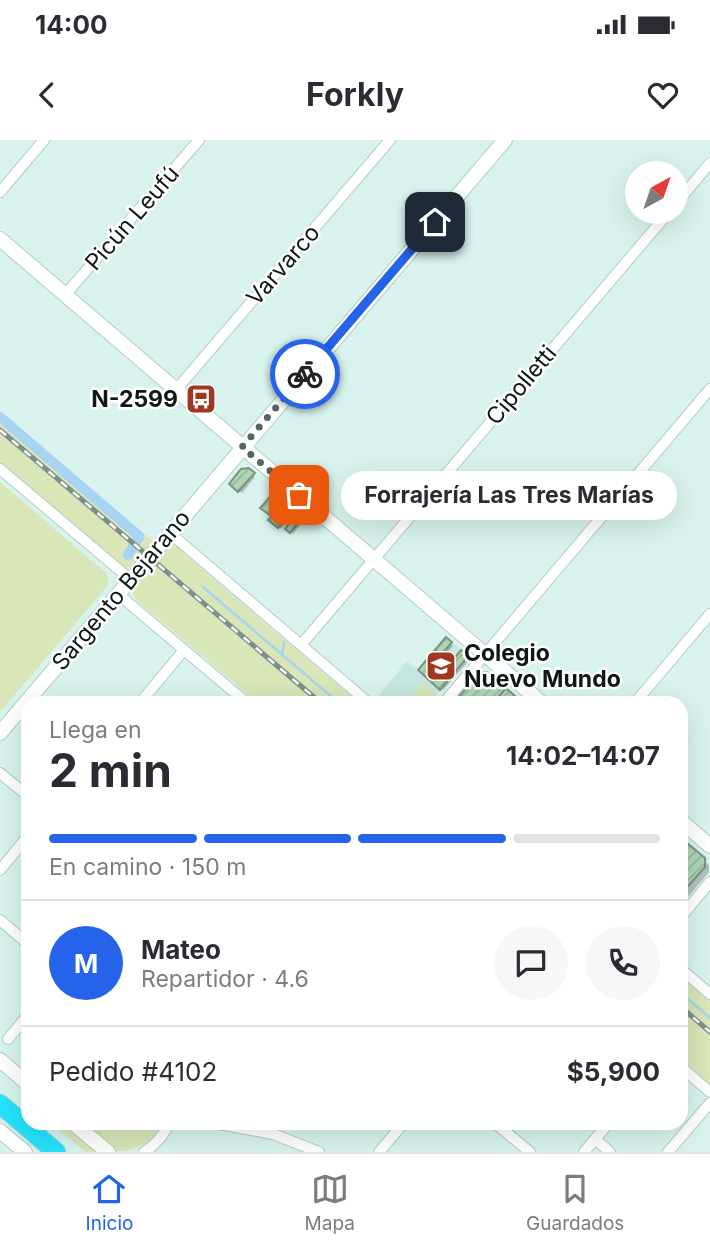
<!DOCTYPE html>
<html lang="es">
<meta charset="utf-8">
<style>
body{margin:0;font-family:Inter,sans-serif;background:#f7f7f7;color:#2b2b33;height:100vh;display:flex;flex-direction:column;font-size:26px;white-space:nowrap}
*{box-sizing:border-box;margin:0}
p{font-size:23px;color:#7c7c81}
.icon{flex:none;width:38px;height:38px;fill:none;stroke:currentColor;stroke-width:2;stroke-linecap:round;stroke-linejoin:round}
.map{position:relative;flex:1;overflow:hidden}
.sheet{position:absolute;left:21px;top:556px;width:667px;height:434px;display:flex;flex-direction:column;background:#fff;border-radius:21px;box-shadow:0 7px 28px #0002}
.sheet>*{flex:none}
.needle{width:46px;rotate:40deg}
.fabs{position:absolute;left:625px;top:21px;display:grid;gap:14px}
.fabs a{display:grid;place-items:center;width:63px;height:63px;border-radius:50%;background:#fff;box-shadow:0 7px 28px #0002;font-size:35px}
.pin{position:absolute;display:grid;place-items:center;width:60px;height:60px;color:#fff;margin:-30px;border-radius:14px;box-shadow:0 4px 10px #0006}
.courier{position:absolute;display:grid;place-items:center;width:70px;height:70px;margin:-35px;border:5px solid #2563eb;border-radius:50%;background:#fff;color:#222;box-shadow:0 2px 9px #0007}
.bubble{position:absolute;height:49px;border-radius:24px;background:#fff;box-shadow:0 7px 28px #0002;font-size:23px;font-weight:700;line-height:49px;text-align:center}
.head em{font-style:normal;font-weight:700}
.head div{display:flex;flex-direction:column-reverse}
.head{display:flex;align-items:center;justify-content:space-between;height:119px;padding:0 28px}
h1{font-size:46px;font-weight:700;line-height:52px}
.bar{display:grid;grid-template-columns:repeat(4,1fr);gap:10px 7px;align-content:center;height:84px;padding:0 28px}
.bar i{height:9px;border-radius:5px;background:#e1e1e2}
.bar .active{background:#2563eb}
.bar p{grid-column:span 4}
.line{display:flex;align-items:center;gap:18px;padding:0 28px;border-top:2px solid #e1e1e2}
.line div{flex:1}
.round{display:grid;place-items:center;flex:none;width:74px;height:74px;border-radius:37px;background:#f7f7f7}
.status{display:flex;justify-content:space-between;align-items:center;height:49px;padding:0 35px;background:#fff;direction:ltr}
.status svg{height:19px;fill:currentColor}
header{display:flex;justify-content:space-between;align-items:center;height:91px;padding:0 28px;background:#fff;font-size:32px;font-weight:700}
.dock{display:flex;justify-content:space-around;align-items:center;height:98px;border-top:2px solid #e1e1e2;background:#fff;font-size:19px;color:#7c7c81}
.dock a{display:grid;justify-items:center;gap:4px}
.dock .active{color:#2563eb}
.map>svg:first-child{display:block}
</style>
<div class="status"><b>14:00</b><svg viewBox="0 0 49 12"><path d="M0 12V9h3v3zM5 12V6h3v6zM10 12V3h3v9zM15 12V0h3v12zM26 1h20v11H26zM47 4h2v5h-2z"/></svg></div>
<header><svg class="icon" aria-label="back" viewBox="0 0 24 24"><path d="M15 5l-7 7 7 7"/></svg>Forkly<svg class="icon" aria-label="heart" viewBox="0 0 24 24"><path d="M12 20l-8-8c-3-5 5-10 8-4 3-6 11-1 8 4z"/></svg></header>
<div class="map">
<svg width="710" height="1012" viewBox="0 0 710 1012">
<defs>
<pattern id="building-hatch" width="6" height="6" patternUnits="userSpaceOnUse" patternTransform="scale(1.75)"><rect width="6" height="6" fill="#add6b5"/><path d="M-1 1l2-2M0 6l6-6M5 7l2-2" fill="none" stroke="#94b79b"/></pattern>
</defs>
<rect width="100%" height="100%" fill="#d8f3ed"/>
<polygon fill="#c4e8e0" points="446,497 465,513 465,520 429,563 389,563 379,555 407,521 418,530"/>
<g fill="#d8e6b8">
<polygon points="0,271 154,402 133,426 127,428 121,425 0,322"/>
<polygon points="0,342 107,434 109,444 0,572"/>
<polygon points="175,404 182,407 182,412 359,563 258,563 136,460 132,454 135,448 168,408"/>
<polygon points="423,542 437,554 429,563 404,563"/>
<polygon points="681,835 710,859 710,944 681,919"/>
<polygon points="52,984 68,984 101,1012 86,1012"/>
<path d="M 82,984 L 162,984 C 154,999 137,1012 117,1011 C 104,1007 92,992 82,984 Z"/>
</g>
<g fill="#0003">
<polygon points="248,330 255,337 242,353 231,344"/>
<polygon points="275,353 305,379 293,394 287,389 291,384 288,381 281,389 270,380 273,377 263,368"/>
<polygon points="446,499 453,506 442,518 445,521 442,523 448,528 461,512 466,517 467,523 443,550 420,530"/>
<polygon points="486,534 521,564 455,564"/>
<polygon points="687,706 709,725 709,732 687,758 681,753 681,713"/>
</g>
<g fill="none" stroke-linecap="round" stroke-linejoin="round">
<g stroke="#a7d4f2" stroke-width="2.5">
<polyline points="139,396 143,399"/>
<polyline points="203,447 340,564"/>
<polyline points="282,515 284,502"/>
<polyline points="681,853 710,878"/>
</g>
<g stroke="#a7d4f2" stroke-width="10">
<polyline points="0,277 139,396 136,402"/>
<polyline points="128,415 133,407"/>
</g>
</g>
<g fill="url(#building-hatch)" stroke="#7f9182" stroke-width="2">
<polygon points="249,328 255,333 238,352 229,344 241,329"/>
<polygon points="275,351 285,360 271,376 260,368"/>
<polygon points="285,360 295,368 278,388 268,380"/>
<polygon points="295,368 304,376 290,393 285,389 289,384 285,381"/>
<polygon points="446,497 452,502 441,515 435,510"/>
<polygon points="435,510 444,517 441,520 455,532 440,550 418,530"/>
<polygon points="461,510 465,513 465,520 455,532 448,526"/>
<polygon points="479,532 487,532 506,548 493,564 453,564"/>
<polygon points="506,548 516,557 513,561 509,557 504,564 493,564"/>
<polygon points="687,703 705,718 705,727 681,754 681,711"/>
</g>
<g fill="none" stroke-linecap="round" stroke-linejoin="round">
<g stroke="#b2ccc5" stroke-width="12">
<g id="street">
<polyline points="0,52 44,0"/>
<polyline points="676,64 710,23"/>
<polyline points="65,155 199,0"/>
<polyline points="176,250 390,0"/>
<polyline points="0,329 130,439"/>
<polyline points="170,393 370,564"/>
<polyline points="118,454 248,564"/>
<polyline points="301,505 669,72"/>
<polyline points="139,564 184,510"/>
<polyline points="443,564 710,249"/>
<polyline points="634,564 710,474"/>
<polyline points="0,633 28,656"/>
<polyline points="0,730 28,696"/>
<polyline points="681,777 710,742"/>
<polyline points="0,780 28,804"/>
<polyline points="681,829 710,854"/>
<polyline points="8,899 28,875"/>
<polyline points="681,927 710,952"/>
<polyline points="219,984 273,994 319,1012"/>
<polyline points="496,984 530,1012"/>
<polyline points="595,999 610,1012"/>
<path d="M 144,1012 C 155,1005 164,996 168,984"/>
<polyline points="379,1012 403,984"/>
<polyline points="584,1012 608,984"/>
<polyline points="668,1012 710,963"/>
</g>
</g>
<g stroke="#b2ccc5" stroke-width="16">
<g id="secondary">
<polyline points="0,99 543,564"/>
<polyline points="0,593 505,0"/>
<polyline points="681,681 710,706"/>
<polyline points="0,920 28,944"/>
<polyline points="74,984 108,1012"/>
<polyline points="0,991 25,1012"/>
</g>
</g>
<g stroke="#d4d5d5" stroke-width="21">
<polyline id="highway" points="0,964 56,1012"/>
</g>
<use href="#street" stroke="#fff" stroke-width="10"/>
<use href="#secondary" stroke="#fff" stroke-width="14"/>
<use href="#highway" stroke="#24e3fb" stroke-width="19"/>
<g stroke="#7c8f8b" stroke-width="5">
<g id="rail">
<polyline points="0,290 322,564"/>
<polyline points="681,867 710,892"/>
</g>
</g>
<use href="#rail" stroke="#fff" stroke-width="2.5" stroke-dasharray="8" stroke-linecap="butt"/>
</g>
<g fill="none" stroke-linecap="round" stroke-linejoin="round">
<polyline stroke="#556561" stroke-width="7" stroke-dasharray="0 12.6" points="299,355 242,307 305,234"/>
<polyline stroke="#2563eb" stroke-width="9" points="305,234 435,82"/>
</g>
<defs>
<g id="bus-square" transform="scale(1.575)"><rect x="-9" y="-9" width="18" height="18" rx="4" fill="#a03720" stroke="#fff"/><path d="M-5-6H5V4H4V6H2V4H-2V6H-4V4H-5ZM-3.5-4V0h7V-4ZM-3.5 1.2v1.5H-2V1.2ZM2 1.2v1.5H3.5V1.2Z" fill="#fff"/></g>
<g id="school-square" transform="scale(1.575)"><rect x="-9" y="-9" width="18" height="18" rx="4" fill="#a03720" stroke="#fff"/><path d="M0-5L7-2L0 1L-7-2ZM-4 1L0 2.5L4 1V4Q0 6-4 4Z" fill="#fff"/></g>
</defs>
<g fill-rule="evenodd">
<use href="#bus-square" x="201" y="259"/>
<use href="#school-square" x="441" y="526"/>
</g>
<g text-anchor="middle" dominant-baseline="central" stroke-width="5" stroke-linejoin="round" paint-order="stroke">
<g font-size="23" fill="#0e1816" stroke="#fff">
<text transform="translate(132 78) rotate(-49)">Picún Leufú</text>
<text transform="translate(283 125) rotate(-49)">Varvarco</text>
<text transform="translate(521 245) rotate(-50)">Cipolletti</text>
<text transform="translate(121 450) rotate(-50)">Sargento Bejarano</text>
</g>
<g font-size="23" font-weight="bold" fill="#0e1816" stroke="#fff" text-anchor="end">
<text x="178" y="259">N-2599</text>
<text x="464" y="513" text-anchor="start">Colegio<tspan x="464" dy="26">Nuevo Mundo</tspan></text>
</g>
</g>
</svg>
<div class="fabs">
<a><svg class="needle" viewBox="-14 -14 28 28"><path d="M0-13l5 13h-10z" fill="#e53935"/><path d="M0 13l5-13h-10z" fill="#7c7c81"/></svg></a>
</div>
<div class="pin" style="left:299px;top:355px;background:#ea580c"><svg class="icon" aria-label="bag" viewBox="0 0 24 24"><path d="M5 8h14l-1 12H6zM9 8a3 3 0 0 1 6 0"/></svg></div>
<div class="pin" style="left:435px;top:82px;background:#1f2937"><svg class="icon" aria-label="home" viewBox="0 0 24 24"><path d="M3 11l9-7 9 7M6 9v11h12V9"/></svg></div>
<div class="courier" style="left:305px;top:234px"><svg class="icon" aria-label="bike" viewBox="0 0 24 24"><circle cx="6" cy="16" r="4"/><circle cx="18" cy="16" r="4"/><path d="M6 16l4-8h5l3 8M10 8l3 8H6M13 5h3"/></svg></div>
<div class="bubble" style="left:341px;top:331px;width:336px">Forrajería Las Tres Marías</div>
<section class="sheet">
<div class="head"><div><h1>2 min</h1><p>Llega en</p></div><em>14:02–14:07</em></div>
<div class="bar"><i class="active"></i><i class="active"></i><i class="active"></i><i></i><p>En camino · 150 m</p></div>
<div class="line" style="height:126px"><b class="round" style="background:#2563eb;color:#fff">M</b><div><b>Mateo</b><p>Repartidor · 4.6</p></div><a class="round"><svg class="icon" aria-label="chat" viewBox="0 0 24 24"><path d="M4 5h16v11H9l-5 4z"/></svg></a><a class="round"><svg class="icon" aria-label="phone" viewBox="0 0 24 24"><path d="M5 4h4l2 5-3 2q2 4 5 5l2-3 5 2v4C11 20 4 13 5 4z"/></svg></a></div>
<div class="line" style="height:91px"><div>Pedido #4102</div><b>$5,900</b></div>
</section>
</div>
<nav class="dock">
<a class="active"><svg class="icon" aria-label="home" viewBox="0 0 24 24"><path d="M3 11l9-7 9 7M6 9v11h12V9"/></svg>Inicio</a>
<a><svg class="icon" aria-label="map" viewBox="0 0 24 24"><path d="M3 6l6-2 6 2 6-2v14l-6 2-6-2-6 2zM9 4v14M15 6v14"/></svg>Mapa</a>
<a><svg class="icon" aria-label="saved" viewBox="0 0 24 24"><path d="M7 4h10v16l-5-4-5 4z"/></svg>Guardados</a>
</nav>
